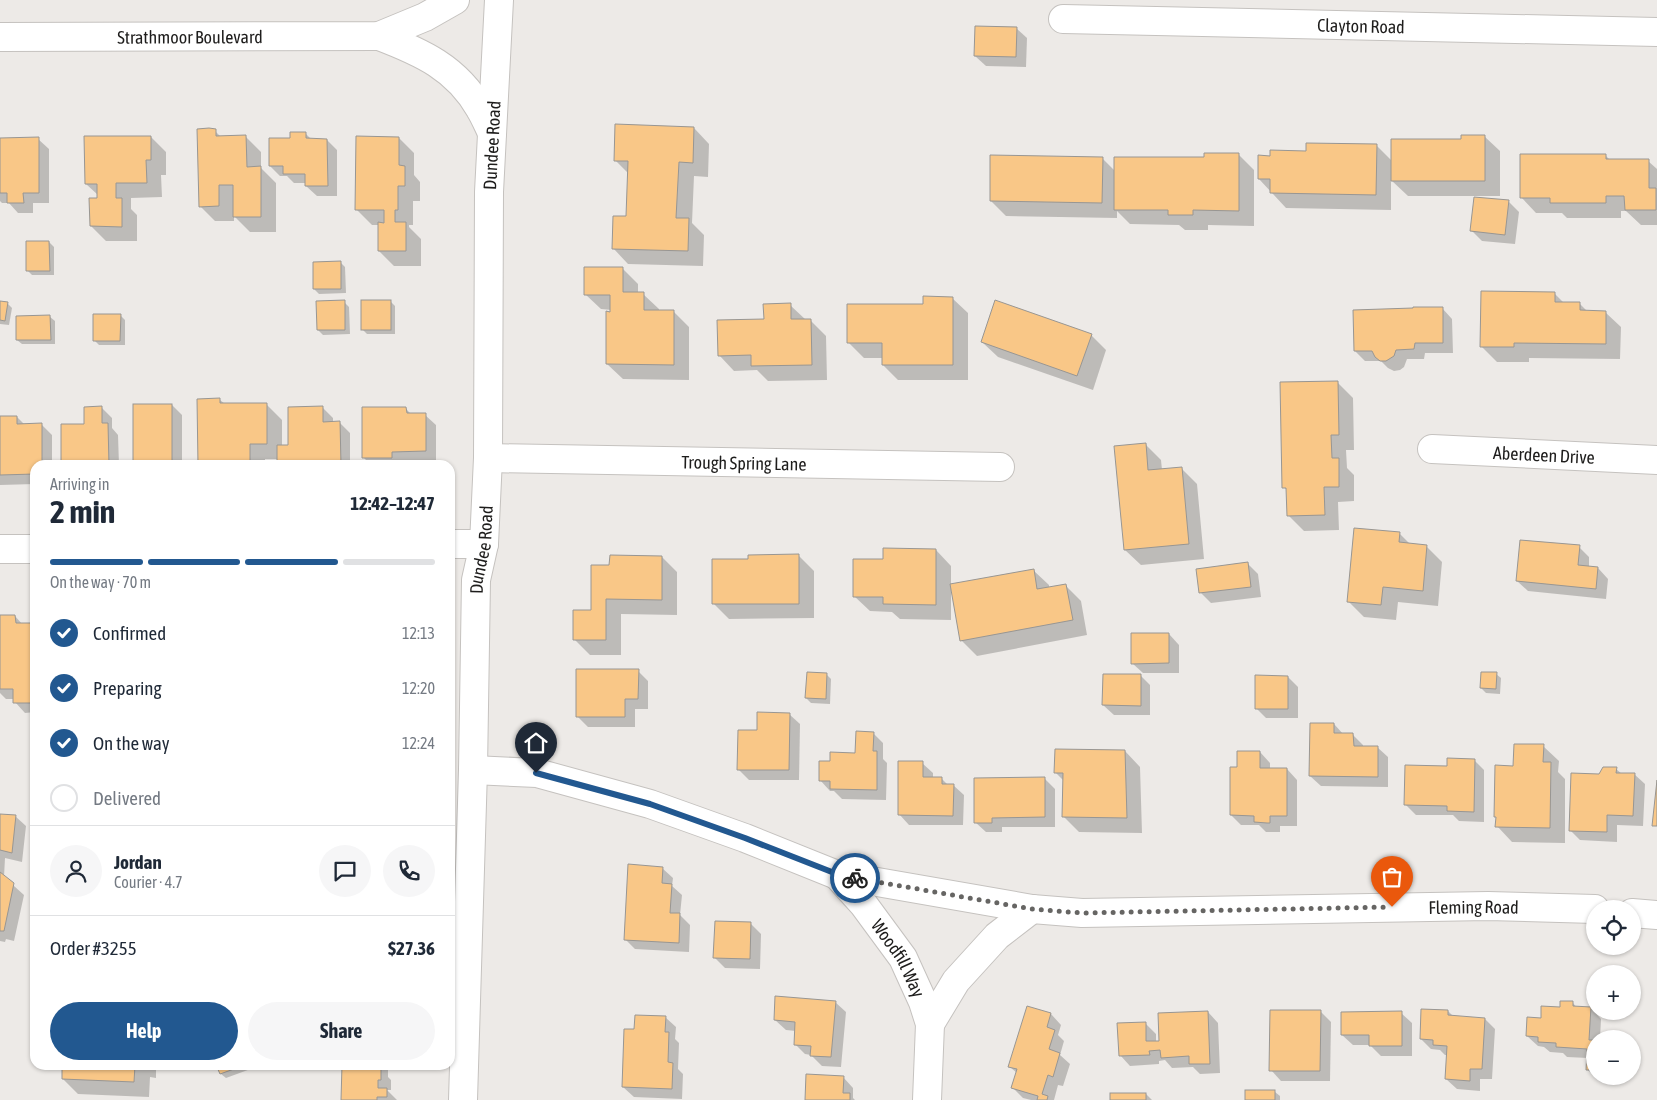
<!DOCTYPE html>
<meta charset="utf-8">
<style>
body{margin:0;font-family:"Asap Condensed",sans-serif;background:#f6f6f7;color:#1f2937;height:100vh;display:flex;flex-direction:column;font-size:19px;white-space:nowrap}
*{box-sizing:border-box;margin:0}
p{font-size:16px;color:#747a83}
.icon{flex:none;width:28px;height:28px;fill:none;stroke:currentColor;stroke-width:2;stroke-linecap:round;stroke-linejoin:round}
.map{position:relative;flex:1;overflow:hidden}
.panel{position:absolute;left:30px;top:460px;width:425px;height:610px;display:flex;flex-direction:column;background:#fff;border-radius:15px;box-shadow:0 1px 4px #0004}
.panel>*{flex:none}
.controls{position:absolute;left:1586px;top:900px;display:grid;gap:10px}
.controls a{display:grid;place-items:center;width:55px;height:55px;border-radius:50%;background:#fff;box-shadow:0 1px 4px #0004;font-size:25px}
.pin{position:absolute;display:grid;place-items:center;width:42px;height:42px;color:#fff;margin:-51px -21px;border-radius:50% 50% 50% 0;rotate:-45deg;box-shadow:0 0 5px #0007}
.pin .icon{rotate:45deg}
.courier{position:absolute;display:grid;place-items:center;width:50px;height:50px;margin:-25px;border:4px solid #225890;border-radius:50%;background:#fff;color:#222;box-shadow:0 1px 6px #0007}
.summary em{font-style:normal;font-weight:700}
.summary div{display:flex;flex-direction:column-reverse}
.summary{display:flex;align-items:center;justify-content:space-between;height:85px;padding:0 20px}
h1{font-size:32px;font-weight:700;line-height:38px}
.bar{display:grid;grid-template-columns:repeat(4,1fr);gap:8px 5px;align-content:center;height:60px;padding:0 20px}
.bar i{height:6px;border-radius:4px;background:#e0e1e3}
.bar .active{background:#225890}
.bar p{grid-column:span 4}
.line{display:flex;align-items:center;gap:12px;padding:0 20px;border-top:1px solid #e0e1e3}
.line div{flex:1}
.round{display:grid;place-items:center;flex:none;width:52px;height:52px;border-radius:26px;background:#f6f6f7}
ol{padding:0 20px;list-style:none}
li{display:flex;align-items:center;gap:15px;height:55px}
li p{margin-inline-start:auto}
li .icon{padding:5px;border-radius:50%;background:#225890;color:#fff;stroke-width:4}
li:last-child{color:#747a83}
li i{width:28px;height:28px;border:2px solid #e0e1e3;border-radius:50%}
.cta{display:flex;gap:10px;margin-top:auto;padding:10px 20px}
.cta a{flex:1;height:58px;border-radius:30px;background:#225890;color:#fff;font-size:20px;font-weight:700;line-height:58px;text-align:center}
.cta a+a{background:#f6f6f7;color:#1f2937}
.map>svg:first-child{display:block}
</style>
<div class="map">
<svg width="1657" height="1100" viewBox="0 0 1657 1100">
<rect width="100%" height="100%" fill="#edeae7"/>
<g fill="#0003">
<polygon points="1016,28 1027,38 1026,67 986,66 975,56"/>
<polygon points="694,128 709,144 708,177 694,176 692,223 704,235 703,266 628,264 613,248 628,218 629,174 615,160"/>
<polygon points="214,130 221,137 245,136 261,152 261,168 276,183 276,232 250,232 234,216 234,221 215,221 200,206"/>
<polygon points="305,133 312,140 327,140 337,150 337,196 317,196 306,186 306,183 294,183 287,176 280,176 270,166 291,140"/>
<polygon points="1484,136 1500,151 1500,196 1408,196 1391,180 1391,210 1286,208 1259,179 1271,157 1376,145 1392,161 1463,140"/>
<polygon points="151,137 166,152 166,175 161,175 162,197 131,198 131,209 137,215 137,241 106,241 91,226 98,195 86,184"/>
<polygon points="399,138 414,153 414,175 420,182 420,201 413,201 413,225 409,225 409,227 421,239 421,266 394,266 379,251 379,225 372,225 356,209"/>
<polygon points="0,139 38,139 49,149 49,203 33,203 33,213 18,213 9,203 2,203 0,201"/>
<polygon points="1238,154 1254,170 1254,226 1208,225 1208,230 1185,230 1179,225 1130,224 1117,211 1117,218 1006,216 991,201 1102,158 1115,171"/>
<polygon points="1605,155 1610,160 1648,161 1657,169 1657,225 1641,225 1626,211 1621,211 1621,218 1567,218 1562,213 1536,213 1521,197"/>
<polygon points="1508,201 1519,212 1515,244 1482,241 1472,231"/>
<polygon points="49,242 54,247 54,275 32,275 27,270"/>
<polygon points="340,262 345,267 346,293 319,294 314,289"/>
<polygon points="622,268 638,284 638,294 643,294 659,309 659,311 674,312 689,327 689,380 623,379 607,364 612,310 601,309 585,294"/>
<polygon points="1554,293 1564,303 1579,303 1588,312 1605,312 1621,327 1620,359 1529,358 1529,362 1497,362 1481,346"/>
<polygon points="952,298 968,313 968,380 898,380 883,365 883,358 864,358 849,343 924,305"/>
<polygon points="390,301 395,306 395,334 367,334 362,329"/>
<polygon points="0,302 7,303 12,308 9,325 0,324"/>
<polygon points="344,302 349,307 350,334 323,335 318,330"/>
<polygon points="790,305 806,320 810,320 826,336 827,380 768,381 757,370 734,371 719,355 765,320"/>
<polygon points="1442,308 1452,319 1453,353 1425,353 1424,359 1407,359 1404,367 1400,370 1394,371 1388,368 1381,361 1365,361 1355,351"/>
<polygon points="120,315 125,320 125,345 99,345 95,341"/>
<polygon points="50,317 55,321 55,344 22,344 17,340"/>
<polygon points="1091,335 1106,350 1093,390 998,357 982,342"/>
<polygon points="1337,382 1353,398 1354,450 1346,450 1347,468 1354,475 1354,501 1338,502 1339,530 1304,531 1288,515 1288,491 1284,487"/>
<polygon points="220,400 225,404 266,404 282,420 282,446 289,446 323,408 333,418 333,423 340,423 350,433 350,465 278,465 278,459 265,459 265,465 199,465"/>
<polygon points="172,405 182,415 182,465 135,465"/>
<polygon points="101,407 112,418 112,428 118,435 119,465 62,465 86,425"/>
<polygon points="406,409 412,415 425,415 436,425 436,461 402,461 402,465 371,465 363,457"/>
<polygon points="0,417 17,417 25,425 41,424 52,435 52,465 35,465 35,484 0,485"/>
<polygon points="1145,444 1161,460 1162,470 1181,468 1197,484 1204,559 1141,565 1125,550"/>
<polygon points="1399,533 1411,545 1426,546 1442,562 1438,606 1398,602 1396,620 1364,617 1349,602"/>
<polygon points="1579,547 1589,557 1589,567 1598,568 1608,579 1606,599 1528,591 1517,581"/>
<polygon points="936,550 951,566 951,585 1033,570 1049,585 1049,588 1065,585 1081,601 1087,635 977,656 961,640 952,589 951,590 951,620 900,619 892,612 870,611 854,596 884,560"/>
<polygon points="799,556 814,571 814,618 729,619 713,603 749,560"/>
<polygon points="662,557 677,572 677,615 621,614 621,655 590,655 574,639 592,611 611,566"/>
<polygon points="1248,564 1258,574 1261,597 1211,603 1201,593"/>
<polygon points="15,616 22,624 31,624 35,628 35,712 25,713 15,702 15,699 6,699 0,693 0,617"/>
<polygon points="1169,634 1179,645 1179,673 1143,673 1132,663"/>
<polygon points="638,671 648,681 648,709 635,709 635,727 588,727 578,717"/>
<polygon points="826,674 831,679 830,704 811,703 806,698"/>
<polygon points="1496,674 1501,678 1500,694 1486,693 1481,688"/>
<polygon points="1140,675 1150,685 1150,715 1114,715 1103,705"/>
<polygon points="1288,677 1298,687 1298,718 1266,718 1256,708"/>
<polygon points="789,714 800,724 799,780 749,780 738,769 758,732"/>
<polygon points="1334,724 1344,735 1353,735 1363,745 1363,747 1377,747 1388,757 1388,787 1321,786 1310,776"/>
<polygon points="873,733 883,743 883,759 887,763 886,800 842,799 834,791 830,791 820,780 832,762 856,754"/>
<polygon points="1543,746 1559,761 1558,772 1565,779 1565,843 1512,842 1497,826 1515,767"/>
<polygon points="1125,751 1140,767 1142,833 1079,832 1063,816 1064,781 1055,772"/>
<polygon points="1260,752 1270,763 1270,769 1287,769 1297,780 1297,826 1280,826 1280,832 1266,832 1259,825 1241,825 1231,815 1238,768"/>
<polygon points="1474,760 1484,770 1484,822 1459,821 1453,815 1416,815 1405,804 1448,767"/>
<polygon points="922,763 933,773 933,778 941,778 948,785 953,785 964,795 963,825 909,825 899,814"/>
<polygon points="1616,769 1622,774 1634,774 1645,784 1643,826 1617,825 1617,842 1580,840 1570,830 1599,775"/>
<polygon points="1045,779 1055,789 1055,827 1002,827 1002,832 986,832 975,822"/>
<polygon points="0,815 15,816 26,826 22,862 5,858 4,877 24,895 14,941 6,939 5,942 0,941"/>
<polygon points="662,868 673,878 672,886 682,895 680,915 690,925 689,952 635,949 625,939"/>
<polygon points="751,924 761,934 760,969 725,968 715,958"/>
<polygon points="835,1002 846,1012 841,1067 822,1066 811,1055 805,1054 795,1044 796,1031 786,1030 775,1020"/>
<polygon points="1573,1003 1577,1008 1591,1008 1601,1019 1600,1039 1595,1039 1595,1076 1626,1076 1626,1081 1597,1079 1587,1069 1588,1058 1567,1057 1563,1053 1550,1052 1544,1047 1538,1046 1527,1036 1542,1019"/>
<polygon points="1027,1007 1051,1014 1061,1025 1058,1035 1064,1041 1060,1055 1070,1064 1063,1086 1058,1085 1054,1100 1031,1100 1023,1098 1012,1087 1017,1073 1010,1067"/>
<polygon points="1320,1011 1331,1022 1330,1081 1281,1081 1271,1070"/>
<polygon points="1448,1011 1454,1017 1485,1019 1495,1029 1492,1079 1480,1079 1480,1091 1457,1089 1446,1079 1448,1055 1445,1055 1440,1050 1431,1049 1421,1039"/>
<polygon points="1208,1012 1218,1023 1220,1073 1200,1074 1193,1067 1172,1068 1165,1060 1159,1061 1159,1064 1130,1066 1120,1055 1145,1023 1156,1034 1156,1042 1160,1042"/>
<polygon points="1401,1013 1412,1023 1412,1056 1381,1056 1370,1045 1353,1045 1342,1035"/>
<polygon points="665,1017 676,1027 675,1039 679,1043 678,1069 683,1074 682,1099 634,1097 623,1087 636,1030"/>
<polygon points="63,1065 156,1065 156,1078 150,1077 149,1097 78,1094 63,1079"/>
<polygon points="218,1065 259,1065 259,1066 226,1078 221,1074"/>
<polygon points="343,1065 388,1065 388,1077 391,1080 391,1090 387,1090 397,1100 342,1100"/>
<polygon points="843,1077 853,1088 853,1098 855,1100 806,1100"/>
<polygon points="1275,1092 1280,1096 1280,1100 1246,1100"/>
<polygon points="1146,1094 1152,1100 1112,1100"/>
</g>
<g fill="#f9c787" stroke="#989693">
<polygon points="975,26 1017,27 1016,57 974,56"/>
<polygon points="615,124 694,127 693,163 679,162 676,218 689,218 688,251 612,249 613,216 626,216 628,161 614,161"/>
<polygon points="209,128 216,129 216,136 246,135 247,167 261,166 261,217 233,217 233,185 219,185 219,206 199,207 197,129"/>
<polygon points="290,132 306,132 306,138 327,139 328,186 305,186 305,174 283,174 283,166 269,166 269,138 290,138"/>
<polygon points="1461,135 1485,135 1485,181 1391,181 1391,139 1461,139"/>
<polygon points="84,136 151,136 151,160 146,160 147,183 116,183 116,198 122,198 122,227 90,226 89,198 97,198 97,184 85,184"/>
<polygon points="356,136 399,137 399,165 405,166 405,186 398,186 398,210 395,210 395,222 406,222 406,251 378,251 378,222 384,223 384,210 355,210"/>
<polygon points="39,137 39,193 23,193 24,203 7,203 7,193 0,193 0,138"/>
<polygon points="1306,143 1377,144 1376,195 1270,193 1270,179 1258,179 1258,155 1270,156 1270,150 1306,151"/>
<polygon points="1204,153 1239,153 1239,211 1193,210 1193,215 1168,215 1168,210 1114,210 1114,157 1204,157"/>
<polygon points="1520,154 1606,154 1606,159 1649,159 1649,188 1656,188 1656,210 1625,210 1624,196 1606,196 1606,203 1550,203 1550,198 1520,198"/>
<polygon points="990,155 1103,157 1102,203 990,201"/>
<polygon points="1474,197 1509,200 1505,235 1470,231"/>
<polygon points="26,241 49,241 50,271 26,271"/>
<polygon points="341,261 341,289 313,289 313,262"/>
<polygon points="584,267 623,267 623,292 644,292 644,310 674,310 674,365 606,364 606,311 610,312 610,295 584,295"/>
<polygon points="1481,291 1555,292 1555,302 1580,302 1580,310 1606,311 1606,344 1514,343 1514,347 1480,347"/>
<polygon points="923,296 953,297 953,365 882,365 882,343 847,343 847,304 923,304"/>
<polygon points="345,300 345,330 317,330 316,301"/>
<rect x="361" y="300" width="30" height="30"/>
<polygon points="995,300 1092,334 1077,376 981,342"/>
<polygon points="0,301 8,302 5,321 0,320"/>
<polygon points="791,303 791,319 811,319 812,365 751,366 751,355 718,356 717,320 764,319 763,304"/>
<polygon points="1413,307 1443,307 1443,343 1415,343 1414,349 1396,350 1394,356 1386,361 1380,361 1375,357 1372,351 1354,351 1353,310 1413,308"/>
<polygon points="93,314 121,314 120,341 93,341"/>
<polygon points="50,315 51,340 16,340 16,316"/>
<polygon points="1338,381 1339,435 1331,435 1332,458 1339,458 1339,487 1324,487 1325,515 1287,516 1286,488 1282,488 1280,382"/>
<polygon points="220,398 220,403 267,403 267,444 250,444 250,465 198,465 197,399"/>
<rect x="133" y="404" width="39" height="61"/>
<polygon points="102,406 102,423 108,423 109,465 61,465 61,424 84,424 84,407"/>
<polygon points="323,406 323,422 340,421 341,465 277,465 277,445 288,445 288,407"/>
<polygon points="362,407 406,407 407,413 426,413 426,451 392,452 392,458 362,458"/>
<polygon points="0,416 17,416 17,424 42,423 42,465 35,465 35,474 0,475"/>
<polygon points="1146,443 1148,470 1182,467 1189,544 1124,550 1114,446"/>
<polygon points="1354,528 1400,532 1399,542 1427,545 1423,591 1383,587 1381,605 1347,602"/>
<polygon points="1520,540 1580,545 1578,565 1598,567 1596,589 1516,581"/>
<polygon points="883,548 936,549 936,605 883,604 883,597 853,597 853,559 883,559"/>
<polygon points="799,554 799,604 712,604 712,559 748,559 748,555"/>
<polygon points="610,555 662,556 662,600 606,599 606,640 573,640 573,610 591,610 591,565 609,565"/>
<polygon points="1248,562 1251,587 1199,593 1196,569"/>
<polygon points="1034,569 1037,589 1066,584 1073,620 960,641 950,584"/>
<polygon points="0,615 15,615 16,623 31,623 31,703 13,703 13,689 0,689"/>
<polygon points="1131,633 1169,633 1169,663 1131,664"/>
<polygon points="576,669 639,669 638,699 625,699 625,717 576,717"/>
<polygon points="807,672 827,673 826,699 805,698"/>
<polygon points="1481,672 1497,672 1496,689 1480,688"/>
<polygon points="1103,674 1141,674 1141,706 1102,705"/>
<polygon points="1255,675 1288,676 1288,709 1255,709"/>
<polygon points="757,712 790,713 789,770 737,770 738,730 757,730"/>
<polygon points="1310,723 1334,723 1334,733 1353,733 1354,746 1378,746 1378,777 1309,776"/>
<polygon points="856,731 874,732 873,751 877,751 877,790 830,789 830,781 819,781 819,761 830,761 830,752 855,753"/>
<polygon points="1514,744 1544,744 1543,762 1551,762 1550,828 1495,827 1496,817 1494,817 1495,765 1513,766"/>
<polygon points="1055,749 1125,750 1127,818 1062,817 1063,773 1054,773"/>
<polygon points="1237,751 1260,751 1260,768 1287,768 1287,816 1270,816 1270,823 1267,823 1254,822 1254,816 1230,815 1230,767 1237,767"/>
<polygon points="1447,758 1475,759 1474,812 1447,811 1447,806 1404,805 1405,765 1447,766"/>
<polygon points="898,761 923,761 923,777 942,777 942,784 954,784 953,816 898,815"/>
<polygon points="1603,767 1617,767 1616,773 1635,773 1633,816 1607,815 1607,832 1569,831 1571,773 1599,774"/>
<polygon points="1045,777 1045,817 992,818 992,823 974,823 974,778"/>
<polygon points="1657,780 1657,826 1652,826"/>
<polygon points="0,814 16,815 12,853 0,850"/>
<polygon points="628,864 663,867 662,883 672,884 670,913 680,913 679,943 624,940"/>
<polygon points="0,872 14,883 4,931 0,931"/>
<polygon points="715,921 751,922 750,959 713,958"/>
<polygon points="775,996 836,1001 831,1057 810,1056 811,1046 794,1045 795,1022 774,1020"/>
<polygon points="1560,1001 1573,1001 1573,1006 1591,1007 1589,1040 1595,1040 1595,1070 1586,1070 1587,1049 1556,1047 1556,1043 1538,1042 1538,1037 1526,1036 1527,1017 1541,1018 1541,1006 1560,1007"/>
<polygon points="1027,1006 1051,1013 1047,1027 1055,1030 1049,1049 1060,1053 1053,1077 1048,1075 1042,1094 1048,1096 1047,1100 1037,1100 1038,1096 1011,1088 1017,1069 1008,1067"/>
<polygon points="1421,1009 1448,1010 1448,1015 1485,1018 1482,1069 1470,1069 1470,1081 1445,1079 1447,1046 1433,1045 1433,1040 1420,1039"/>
<polygon points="1270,1010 1321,1010 1320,1071 1269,1071"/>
<polygon points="1208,1011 1210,1064 1189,1064 1189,1056 1161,1058 1160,1050 1149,1051 1150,1055 1119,1056 1117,1023 1146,1022 1146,1041 1159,1041 1158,1013"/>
<polygon points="1402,1011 1402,1046 1369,1046 1369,1035 1341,1035 1341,1012"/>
<polygon points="635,1015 666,1016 665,1032 669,1032 668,1062 673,1063 672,1089 622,1087 624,1029 634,1029"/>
<polygon points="62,1065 135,1065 134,1082 62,1079"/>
<polygon points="216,1065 245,1065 220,1074"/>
<polygon points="342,1065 378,1065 378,1069 381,1069 381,1080 378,1080 378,1088 387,1088 387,1097 377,1097 377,1100 341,1100"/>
<polygon points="806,1074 844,1076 843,1093 850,1093 850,1100 805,1100"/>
<rect x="1245" y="1090" width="30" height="10"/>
<rect x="1110" y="1093" width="36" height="7"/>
</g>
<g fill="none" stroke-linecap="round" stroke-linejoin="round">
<g stroke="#c5c2bf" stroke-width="30">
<g id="minor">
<path id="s1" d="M 1063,19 L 1657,32"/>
<path d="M 379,36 C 421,52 457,68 480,109 C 485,117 488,125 492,133"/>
<path id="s2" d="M 0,37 L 379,36 L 425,17 L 455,0"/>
<path id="s3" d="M 1432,449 L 1657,460"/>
<path id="s4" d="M 488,458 L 1000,467"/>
<polyline points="450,544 484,544"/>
<polyline points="0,549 35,549"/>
<path id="s5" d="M 473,770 L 537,773 L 650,804 L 745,838 L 837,875 L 1032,909 L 1082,913 L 1488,906 L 1595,909"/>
<path id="s6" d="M 837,875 L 864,905 L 903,958 L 923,1002 L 930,1024 L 927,1100"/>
<polyline points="1632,913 1657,915"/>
<polyline points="930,1024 956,981 997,936 1032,909"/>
<path id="s7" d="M 463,1100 L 473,770 L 476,580 L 484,544 L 488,458 L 489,192 L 499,0"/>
</g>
</g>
<use href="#minor" stroke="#fff" stroke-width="28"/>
</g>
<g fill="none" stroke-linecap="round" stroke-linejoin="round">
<polyline stroke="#666563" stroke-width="5" stroke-dasharray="0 9" points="855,878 1032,909 1082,913 1392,907"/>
<polyline stroke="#225890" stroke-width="6" points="536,773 650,804 745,838 837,874 855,878"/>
</g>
<g text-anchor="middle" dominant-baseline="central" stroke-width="4.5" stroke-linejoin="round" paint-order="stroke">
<g font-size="18" fill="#1e1d1c" stroke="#fff">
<text stroke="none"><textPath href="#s1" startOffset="298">Clayton Road</textPath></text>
<text stroke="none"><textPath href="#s2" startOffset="190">Strathmoor Boulevard</textPath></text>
<text stroke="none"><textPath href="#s7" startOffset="956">Dundee Road</textPath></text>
<text stroke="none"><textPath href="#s3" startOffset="112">Aberdeen Drive</textPath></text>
<text stroke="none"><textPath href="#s4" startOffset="256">Trough Spring Lane</textPath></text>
<text stroke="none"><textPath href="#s7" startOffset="551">Dundee Road</textPath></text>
<text stroke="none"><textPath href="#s5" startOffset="1021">Fleming Road</textPath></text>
<text stroke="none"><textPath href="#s6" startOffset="104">Woodfill Way</textPath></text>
</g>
</g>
</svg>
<div class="controls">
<a><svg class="icon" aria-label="locate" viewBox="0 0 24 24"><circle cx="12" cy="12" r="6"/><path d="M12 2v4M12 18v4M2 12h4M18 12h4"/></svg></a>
<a>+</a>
<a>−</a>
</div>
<div class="pin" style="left:1392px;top:907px;background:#ea580c"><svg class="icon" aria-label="bag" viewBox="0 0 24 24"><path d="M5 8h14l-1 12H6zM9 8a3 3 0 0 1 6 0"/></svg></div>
<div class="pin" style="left:536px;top:773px;background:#1f2937"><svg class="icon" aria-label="home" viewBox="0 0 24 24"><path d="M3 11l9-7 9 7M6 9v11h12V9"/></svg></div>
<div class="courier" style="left:855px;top:878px"><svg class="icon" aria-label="bike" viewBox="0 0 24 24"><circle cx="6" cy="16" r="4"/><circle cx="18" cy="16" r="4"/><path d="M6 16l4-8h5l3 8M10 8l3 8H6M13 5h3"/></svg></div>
<section class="panel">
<div class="summary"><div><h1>2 min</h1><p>Arriving in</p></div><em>12:42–12:47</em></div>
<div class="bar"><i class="active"></i><i class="active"></i><i class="active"></i><i></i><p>On the way · 70 m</p></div>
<ol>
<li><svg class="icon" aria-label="check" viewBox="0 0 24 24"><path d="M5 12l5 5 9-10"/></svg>Confirmed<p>12:13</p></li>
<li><svg class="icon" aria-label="check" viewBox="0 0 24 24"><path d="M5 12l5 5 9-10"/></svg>Preparing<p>12:20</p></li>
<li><svg class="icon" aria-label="check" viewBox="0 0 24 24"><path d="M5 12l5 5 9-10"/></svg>On the way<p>12:24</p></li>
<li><i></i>Delivered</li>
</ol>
<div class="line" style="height:90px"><a class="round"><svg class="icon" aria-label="person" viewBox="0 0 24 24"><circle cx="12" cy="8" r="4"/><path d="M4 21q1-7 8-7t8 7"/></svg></a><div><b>Jordan</b><p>Courier · 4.7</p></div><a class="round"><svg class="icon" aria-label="chat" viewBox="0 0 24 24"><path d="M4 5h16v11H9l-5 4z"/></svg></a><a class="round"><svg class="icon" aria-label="phone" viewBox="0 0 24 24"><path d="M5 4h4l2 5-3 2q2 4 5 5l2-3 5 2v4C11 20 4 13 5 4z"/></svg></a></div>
<div class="line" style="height:65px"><div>Order #3255</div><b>$27.36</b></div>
<div class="cta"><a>Help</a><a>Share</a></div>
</section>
</div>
